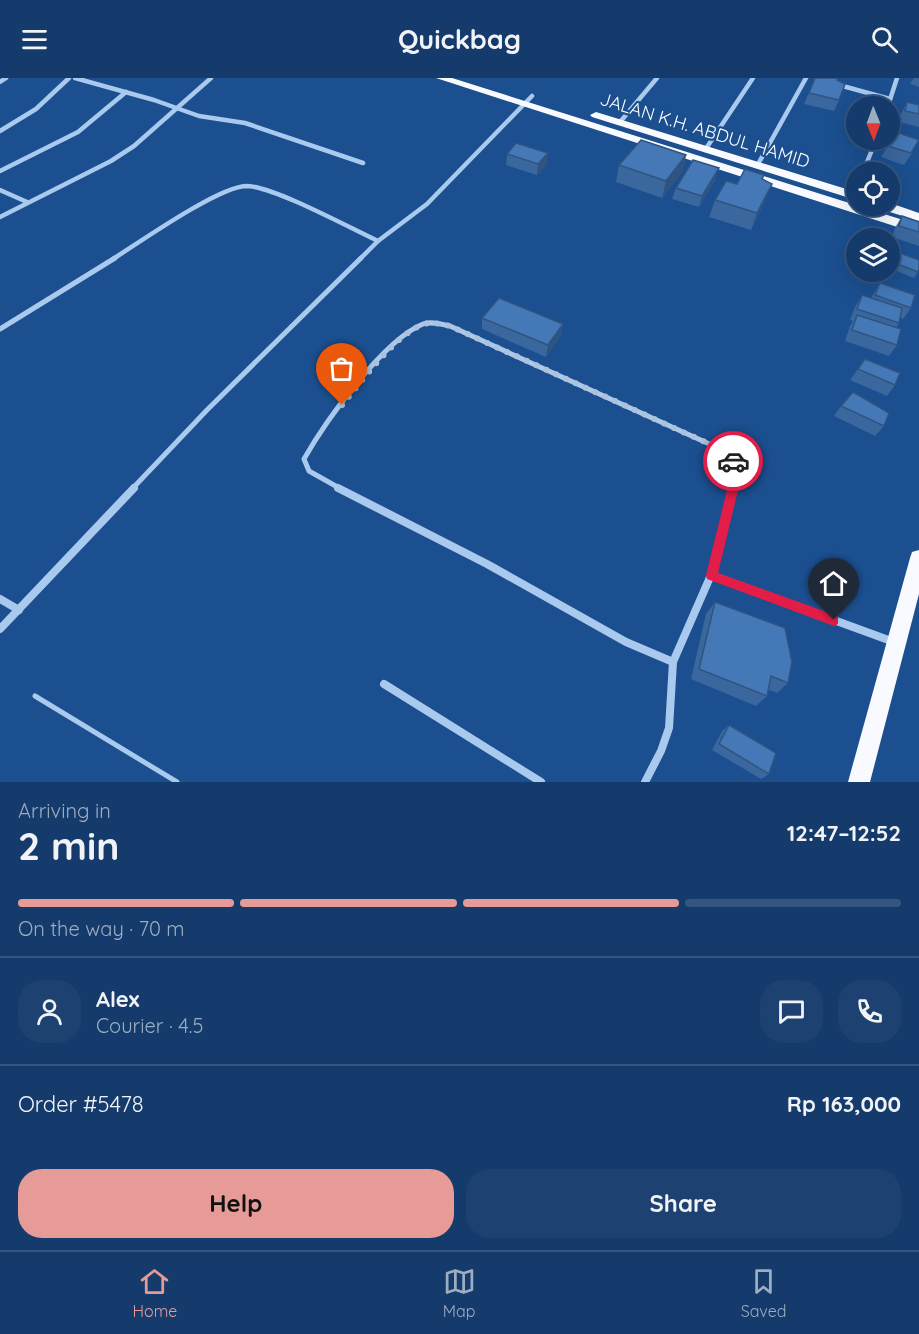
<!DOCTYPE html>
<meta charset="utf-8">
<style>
body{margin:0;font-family:Quicksand,sans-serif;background:#1d4271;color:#f1f3f6;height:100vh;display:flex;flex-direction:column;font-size:22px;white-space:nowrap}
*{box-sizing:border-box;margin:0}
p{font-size:20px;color:#9dadc1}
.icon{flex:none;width:33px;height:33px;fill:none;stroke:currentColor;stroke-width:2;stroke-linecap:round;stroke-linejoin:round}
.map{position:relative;height:704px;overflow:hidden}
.panel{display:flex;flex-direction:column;background:#143b6b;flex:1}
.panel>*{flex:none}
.needle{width:39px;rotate:179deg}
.buttons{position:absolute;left:846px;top:18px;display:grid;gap:12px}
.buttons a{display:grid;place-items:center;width:54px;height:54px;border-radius:50%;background:#143b6b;box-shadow:0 6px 24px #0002,0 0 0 2px #33557e;font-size:30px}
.pin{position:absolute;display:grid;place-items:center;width:51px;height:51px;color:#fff;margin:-62px -26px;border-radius:50% 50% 50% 0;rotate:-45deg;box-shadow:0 0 6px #0007}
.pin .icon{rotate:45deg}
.courier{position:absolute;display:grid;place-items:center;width:60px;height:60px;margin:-30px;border:4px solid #e11d48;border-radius:50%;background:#fff;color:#222;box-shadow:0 2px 8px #0007}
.overview em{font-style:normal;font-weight:700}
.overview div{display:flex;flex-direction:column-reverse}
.overview{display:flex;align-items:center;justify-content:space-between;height:102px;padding:0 18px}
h1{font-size:39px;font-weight:700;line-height:45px}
.bar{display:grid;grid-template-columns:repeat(4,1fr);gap:9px 6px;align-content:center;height:72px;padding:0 18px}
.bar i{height:8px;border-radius:4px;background:#33557e}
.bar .selected{background:#e69b98}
.bar p{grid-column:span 4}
.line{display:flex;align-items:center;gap:15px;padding:0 18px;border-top:2px solid #33557e}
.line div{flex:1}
.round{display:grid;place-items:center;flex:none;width:63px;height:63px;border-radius:24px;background:#1d4271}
.button{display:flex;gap:12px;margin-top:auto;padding:12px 18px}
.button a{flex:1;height:69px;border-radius:24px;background:#e69b98;color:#111;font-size:24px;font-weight:700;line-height:69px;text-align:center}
.button a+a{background:#1d4271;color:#f1f3f6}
header{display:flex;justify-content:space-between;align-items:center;height:78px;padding:0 18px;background:#143b6b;font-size:27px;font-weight:700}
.tab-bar{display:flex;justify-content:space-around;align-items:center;height:84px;border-top:2px solid #33557e;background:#143b6b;font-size:16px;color:#9dadc1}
.tab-bar a{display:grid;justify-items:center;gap:3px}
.tab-bar .selected{color:#e69b98}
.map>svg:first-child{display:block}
</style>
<header><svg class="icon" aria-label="menu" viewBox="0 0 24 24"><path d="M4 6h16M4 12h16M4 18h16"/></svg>Quickbag<svg class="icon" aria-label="search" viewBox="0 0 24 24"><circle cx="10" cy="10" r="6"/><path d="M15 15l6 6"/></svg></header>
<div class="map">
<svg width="919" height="704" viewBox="0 0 919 704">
<rect width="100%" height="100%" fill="#1b4f8f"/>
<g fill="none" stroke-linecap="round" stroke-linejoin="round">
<polyline stroke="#a9c9ee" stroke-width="5" points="35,618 177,704"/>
<g stroke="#a9c9ee" stroke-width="4.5">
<polyline points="75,0 154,22 199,38 245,45 363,85"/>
<polyline points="0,4 6,0"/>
<polyline points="839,7 890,21"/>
<polyline points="888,28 897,0"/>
<polyline points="620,44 657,0"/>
<polyline points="0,53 36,31 69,0"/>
<polyline points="705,72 753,0"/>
<polyline points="757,88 806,0"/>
<polyline points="0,93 78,54 126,14"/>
<polyline points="863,94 876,62"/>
<polyline points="0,112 27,124"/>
<polyline points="847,129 856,110"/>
<polyline points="0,139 111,83 134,68 211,0"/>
<path d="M 113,181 C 140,164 218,109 246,108 C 273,108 350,150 378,163"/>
<polyline points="360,181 378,163 427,126 532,18"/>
</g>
<g stroke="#a9c9ee" stroke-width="5">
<polyline points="0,251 115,180"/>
<polyline points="132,411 207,332 361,180"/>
<path d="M 341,411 L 309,393 L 304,381 C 325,344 383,262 423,246 C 431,243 441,246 450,248 L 716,369 C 733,381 738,391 733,411"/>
</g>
<g stroke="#a9c9ee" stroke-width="8">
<polyline points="338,410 487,486 626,564 673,584 711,497"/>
<polyline points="711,497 894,564"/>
<polyline points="711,497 734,410"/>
<polyline points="0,521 19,532"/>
<polyline points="0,551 134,410"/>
<polyline points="384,606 541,704"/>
<polyline points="645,704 661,673 669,650 673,584"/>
</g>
<g fill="#f8faff" fill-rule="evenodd">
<polygon points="436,0 452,0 919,147 919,156"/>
<polygon points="596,34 856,114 856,122 592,39 590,37"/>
<polygon points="890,125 919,135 919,143 880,131 879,128 890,128"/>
<polygon points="919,472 919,516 870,704 848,704 910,480 912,474"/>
</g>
</g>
<g fill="#3a679d">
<polygon points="815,0 839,22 834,33 804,26"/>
<polygon points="914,0 919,0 919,9 910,6"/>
<polygon points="907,24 919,27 919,49 899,44 901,36"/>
<polygon points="888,68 913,74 904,87 881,79"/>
<polygon points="548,75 546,87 537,97 506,87 507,76"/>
<polygon points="686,77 682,94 662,120 616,104 619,87"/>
<polygon points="762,101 765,123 751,152 709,139 715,122 737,106"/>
<polygon points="715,102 699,129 672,121 676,110"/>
<polygon points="902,138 919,144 919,168 892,159 895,150"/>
<polygon points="894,173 918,194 914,200 890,190 890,180"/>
<polygon points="880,205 911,230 903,241 900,240 899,245 896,250 897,267 889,278 845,263 850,248 853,243 850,242 855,229 862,217 871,220"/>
<polygon points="482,240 563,246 561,257 546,279 482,251"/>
<polygon points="858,291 895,307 887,318 850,302"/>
<polygon points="841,328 884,348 875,358 834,338"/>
<polygon points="715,524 788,605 777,615 769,612 767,618 756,628 691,601 706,536"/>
<polygon points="729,647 769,696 761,701 712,672 722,653"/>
</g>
<g fill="#305480">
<polygon points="548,75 546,87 537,97 538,86"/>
<polygon points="686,77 682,94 662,120 666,103"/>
<polygon points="719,90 715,102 699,129 702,118"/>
<polygon points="772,106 765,123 751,152 757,135"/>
<polygon points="563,246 561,257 546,279 548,267"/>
</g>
<g fill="#4478b7" stroke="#305480" stroke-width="1.5">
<polygon points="815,0 837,0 837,2 845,6 839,22 809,15"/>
<polygon points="907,24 919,27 919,36 905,33"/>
<polygon points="896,54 919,62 911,75 888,68"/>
<polygon points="641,62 686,77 666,103 619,87"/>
<polygon points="516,65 548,75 538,86 507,76"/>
<polygon points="693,82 719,90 702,118 676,110"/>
<polygon points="745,91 764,97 762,101 772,106 757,135 715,122 726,103 737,106"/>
<polygon points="902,138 919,144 919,154 899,148"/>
<polygon points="894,173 919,182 919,191 918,194 890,183"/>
<polygon points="880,205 915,217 911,230 875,217"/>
<polygon points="862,217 902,230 899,245 857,231"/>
<polygon points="499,220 563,246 548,267 482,240"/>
<polygon points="857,237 901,251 897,267 852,252"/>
<polygon points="865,281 900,295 895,307 858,291"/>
<polygon points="853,314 889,335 884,348 841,328"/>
<polygon points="715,524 785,550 792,584 788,605 771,598 767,618 699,591"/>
<polygon points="729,647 776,675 769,696 719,666"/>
</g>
<polygon fill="#e11d48" points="733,379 741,387 741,400 718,495 838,538 838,546 834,548 707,501 706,497 730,400 731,388 728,383"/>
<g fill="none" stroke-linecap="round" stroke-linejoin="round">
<path stroke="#afc1d8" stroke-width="6" stroke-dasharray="0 10.8" d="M 342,327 C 360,305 396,256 422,247 C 431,243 441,246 450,248 L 716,369 L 733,383"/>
</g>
<g text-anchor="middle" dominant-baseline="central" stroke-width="4.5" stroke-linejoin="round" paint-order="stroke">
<g font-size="18" fill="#fff" stroke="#1b4f8f">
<text transform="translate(705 52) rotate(17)">JALAN K.H. ABDUL HAMID</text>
</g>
</g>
</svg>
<div class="buttons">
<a><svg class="needle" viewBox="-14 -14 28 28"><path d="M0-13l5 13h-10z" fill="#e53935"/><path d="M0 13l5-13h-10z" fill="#9dadc1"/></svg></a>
<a><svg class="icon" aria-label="locate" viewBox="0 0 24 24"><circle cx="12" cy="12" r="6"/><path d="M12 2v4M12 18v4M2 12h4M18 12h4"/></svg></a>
<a><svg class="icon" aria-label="layers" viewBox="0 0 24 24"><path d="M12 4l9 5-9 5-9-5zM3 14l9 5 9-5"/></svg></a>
</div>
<div class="pin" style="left:342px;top:327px;background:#ea580c"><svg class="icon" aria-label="bag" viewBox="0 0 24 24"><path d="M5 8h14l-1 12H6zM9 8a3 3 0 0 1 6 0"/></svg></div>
<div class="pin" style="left:834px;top:542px;background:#1f2937"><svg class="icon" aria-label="home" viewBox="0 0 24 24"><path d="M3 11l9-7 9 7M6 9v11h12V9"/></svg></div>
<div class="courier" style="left:733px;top:383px"><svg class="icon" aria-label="car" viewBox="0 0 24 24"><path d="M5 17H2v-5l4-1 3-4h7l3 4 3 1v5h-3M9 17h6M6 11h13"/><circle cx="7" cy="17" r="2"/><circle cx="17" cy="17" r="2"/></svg></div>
</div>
<section class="panel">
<div class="overview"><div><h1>2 min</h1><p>Arriving in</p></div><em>12:47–12:52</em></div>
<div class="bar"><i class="selected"></i><i class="selected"></i><i class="selected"></i><i></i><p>On the way · 70 m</p></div>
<div class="line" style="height:108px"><a class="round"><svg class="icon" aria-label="person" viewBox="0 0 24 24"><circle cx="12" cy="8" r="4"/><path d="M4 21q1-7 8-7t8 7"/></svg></a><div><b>Alex</b><p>Courier · 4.5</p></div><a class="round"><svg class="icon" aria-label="chat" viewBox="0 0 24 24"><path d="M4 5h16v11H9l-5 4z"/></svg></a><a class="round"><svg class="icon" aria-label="phone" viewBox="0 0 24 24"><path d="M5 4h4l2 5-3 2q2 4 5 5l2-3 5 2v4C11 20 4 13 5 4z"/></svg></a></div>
<div class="line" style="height:78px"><div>Order #5478</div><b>Rp 163,000</b></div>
<div class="button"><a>Help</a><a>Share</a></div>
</section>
<nav class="tab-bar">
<a class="selected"><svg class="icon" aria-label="home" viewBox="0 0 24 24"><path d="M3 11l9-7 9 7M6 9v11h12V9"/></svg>Home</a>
<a><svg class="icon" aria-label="map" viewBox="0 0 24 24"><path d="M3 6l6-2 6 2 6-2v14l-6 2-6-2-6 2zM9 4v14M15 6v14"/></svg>Map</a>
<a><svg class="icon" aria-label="saved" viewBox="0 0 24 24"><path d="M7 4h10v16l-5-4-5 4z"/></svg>Saved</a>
</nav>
